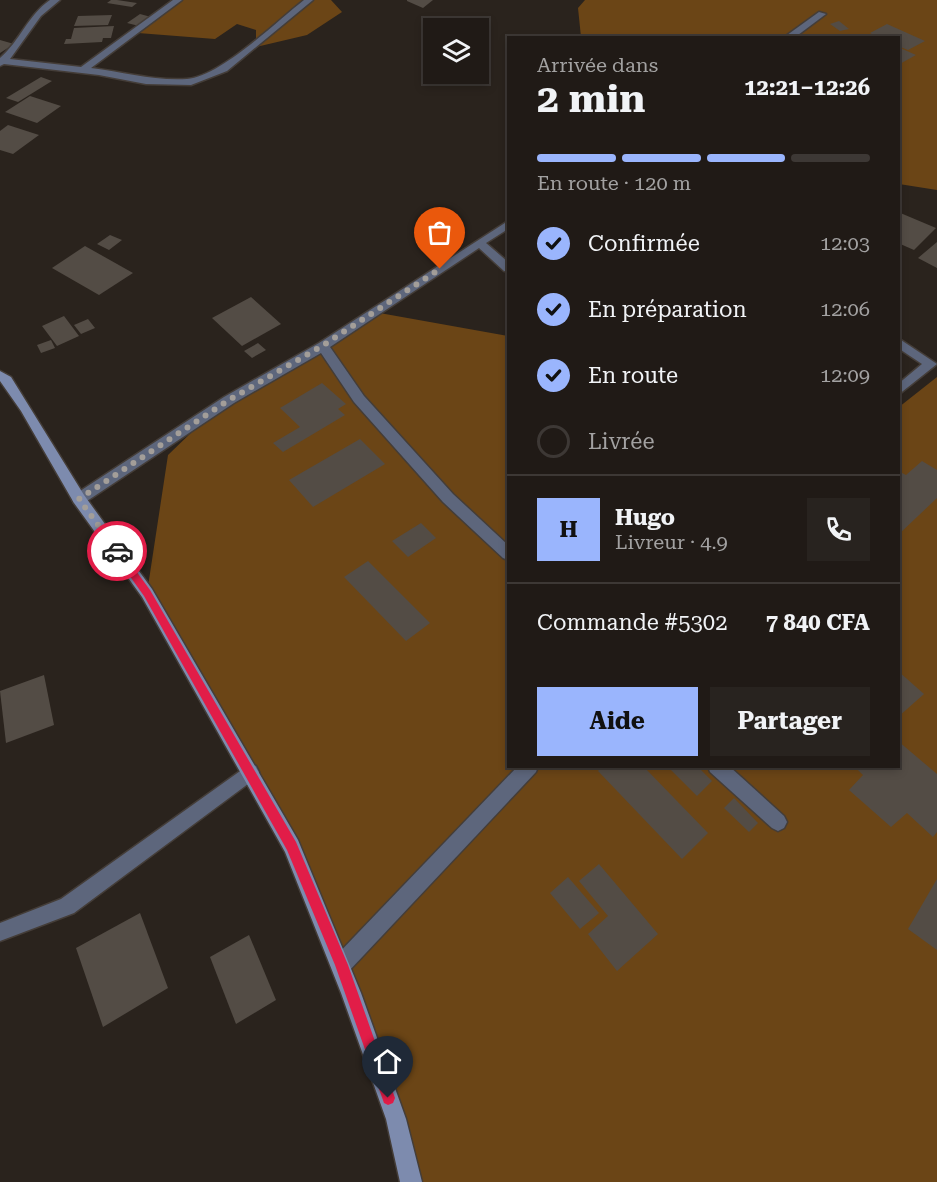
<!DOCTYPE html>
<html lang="fr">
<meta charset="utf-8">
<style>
body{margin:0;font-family:"Roboto Serif",serif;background:#28231f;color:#f1f3f6;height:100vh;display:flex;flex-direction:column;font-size:22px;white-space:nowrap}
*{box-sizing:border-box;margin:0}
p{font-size:20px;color:#a2a1a1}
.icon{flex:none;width:33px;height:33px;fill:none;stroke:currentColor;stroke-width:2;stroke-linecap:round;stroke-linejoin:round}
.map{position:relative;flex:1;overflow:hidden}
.panel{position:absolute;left:507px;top:36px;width:393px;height:732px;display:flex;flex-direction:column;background:#201a16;border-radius:0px;box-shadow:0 3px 9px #0003,0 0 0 2px #3d3835}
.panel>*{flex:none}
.fabs{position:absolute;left:423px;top:18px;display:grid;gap:12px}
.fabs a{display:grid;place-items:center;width:66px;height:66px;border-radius:0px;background:#201a16;box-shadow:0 3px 9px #0003,0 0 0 2px #3d3835;font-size:30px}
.pin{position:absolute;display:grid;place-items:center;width:51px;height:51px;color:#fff;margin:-62px -26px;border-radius:50% 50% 50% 0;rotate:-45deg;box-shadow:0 0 6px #0007}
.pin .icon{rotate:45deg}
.courier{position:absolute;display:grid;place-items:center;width:60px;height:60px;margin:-30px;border:4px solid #e11d48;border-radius:50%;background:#fff;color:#222;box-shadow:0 2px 8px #0007}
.head em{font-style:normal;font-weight:700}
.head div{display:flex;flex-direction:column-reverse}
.head{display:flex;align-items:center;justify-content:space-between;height:102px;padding:0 30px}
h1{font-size:39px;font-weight:700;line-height:45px}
.bar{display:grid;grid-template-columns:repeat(4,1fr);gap:9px 6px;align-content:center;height:72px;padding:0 30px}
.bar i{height:8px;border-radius:4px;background:#3d3835}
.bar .selected{background:#9ab5fd}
.bar p{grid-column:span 4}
.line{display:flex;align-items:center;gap:15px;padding:0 30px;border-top:2px solid #3d3835}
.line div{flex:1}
.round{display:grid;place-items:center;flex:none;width:63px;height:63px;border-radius:0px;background:#28231f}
ol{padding:0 30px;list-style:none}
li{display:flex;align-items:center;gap:18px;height:66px}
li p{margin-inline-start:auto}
li .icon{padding:6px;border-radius:50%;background:#9ab5fd;color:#111;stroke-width:4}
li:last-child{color:#a2a1a1}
li i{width:33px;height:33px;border:3px solid #3d3835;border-radius:50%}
.primary-button{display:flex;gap:12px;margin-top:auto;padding:12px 30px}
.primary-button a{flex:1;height:69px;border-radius:0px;background:#9ab5fd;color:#111;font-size:24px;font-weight:700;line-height:69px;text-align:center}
.primary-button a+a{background:#28231f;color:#f1f3f6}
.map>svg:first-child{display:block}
</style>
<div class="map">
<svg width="937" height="1182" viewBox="0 0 937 1182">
<rect width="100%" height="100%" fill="#2a231d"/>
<g fill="#6b4516">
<polygon points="171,0 331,0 342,12 307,35 256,47 256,30 237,24 215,39 138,33"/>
<polygon points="585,0 937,0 937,190 899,184 898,38 581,37 578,8"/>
<polygon points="374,312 508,336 508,766 898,766 899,407 937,377 937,1182 411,1182 292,846 147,593 168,455 225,400"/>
</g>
<g fill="#534c45">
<polygon points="111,0 117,0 137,3 132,7 107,3"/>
<polygon points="433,0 423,8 407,1 407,0"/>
<polygon points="140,14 151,17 139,26 127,23"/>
<polygon points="112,15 108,25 74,26 78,16"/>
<polygon points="839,21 849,29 840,31 830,24"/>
<polygon points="887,24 925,41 908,50 898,46 898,38 879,38 870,33"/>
<polygon points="114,26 111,38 103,38 102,42 64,44 66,39 71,39 74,28"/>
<polygon points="0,40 14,44 0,53"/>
<polygon points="898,47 916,55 898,65"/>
<polygon points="41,77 52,81 18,102 6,98"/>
<polygon points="30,96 61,106 37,123 5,112"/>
<polygon points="8,125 39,135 13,154 0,150 0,131"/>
<polygon points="898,212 936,228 914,250 898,243"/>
<polygon points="110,235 122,240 109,250 97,244"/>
<polygon points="937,242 937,268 918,258"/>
<polygon points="85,246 133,273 99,295 52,268"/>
<polygon points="251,297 281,324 242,346 212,318"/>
<polygon points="64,316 79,336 57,346 42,326"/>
<polygon points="88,319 95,328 81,334 74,325"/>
<polygon points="51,340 55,348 41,353 37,345"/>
<polygon points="258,343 266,350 252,358 244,351"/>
<polygon points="322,383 346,404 338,409 345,415 283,452 273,443 300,427 280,408"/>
<polygon points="360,439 385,464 313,507 289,480"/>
<polygon points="922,461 937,470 937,498 898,535 898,471 906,475"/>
<polygon points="421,523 436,538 408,557 392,541"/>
<polygon points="368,561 430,623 406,641 344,577"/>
<polygon points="898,671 924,694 898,717"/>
<polygon points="44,675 54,725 6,743 0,691"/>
<polygon points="898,741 937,774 937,832 933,837 907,813 891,827 849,790 863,775 854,766 898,766"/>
<polygon points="603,766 643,766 708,833 682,859 598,771"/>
<polygon points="667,766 697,766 712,781 697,796"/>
<polygon points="734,798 758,823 749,832 724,808"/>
<polygon points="599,864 658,934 617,971 588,934 608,916 579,881"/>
<polygon points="568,877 599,913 580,929 550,893"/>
<polygon points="937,879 937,950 908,929"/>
<polygon points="140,913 168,988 103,1027 76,948"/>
<polygon points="249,935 276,1000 236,1024 210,957"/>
</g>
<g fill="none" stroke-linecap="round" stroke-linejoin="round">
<g stroke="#443d38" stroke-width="3">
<g id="street">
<path d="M 50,0 L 60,0 L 41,16 L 10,59 L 81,67 L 173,0 L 182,0 L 91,68 C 124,72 154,81 187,79 C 220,77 277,21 304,0 L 313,0 L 227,71 L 191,85 L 146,84 L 99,75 L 4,64 L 0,66 L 0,58 C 20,41 28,15 50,0 Z"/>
<polygon points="819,12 826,14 794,38 783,38"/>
<polygon points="508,221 508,229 486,243 508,262 508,271 504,271 479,248 330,347 364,396 453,494 508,545 508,560 503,558 443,502 354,402 321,353 234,403 84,503 74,503 72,499 74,495 224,397 319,343"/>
<polygon points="898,338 937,364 898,395 898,384 922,364 898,348"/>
<polygon points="250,764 256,766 259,772 256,778 74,913 0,941 0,923 61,899"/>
<polygon points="518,766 538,766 536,772 348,972 341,975 334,972 331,965 334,958"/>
<polygon points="708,766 729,766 784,816 787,822 784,828 778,831 772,828 710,772"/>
</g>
</g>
<g stroke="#443d38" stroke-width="3">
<polygon id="secondary" points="0,371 11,377 84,495 152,589 298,840 361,993 406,1119 422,1182 400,1182 386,1119 341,993 285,852 142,597 74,503 21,411 0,381"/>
</g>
<use href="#street" fill="#5d667c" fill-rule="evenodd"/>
<use href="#secondary" fill="#7d8bae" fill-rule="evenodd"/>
</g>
<polygon fill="#e11d48" points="117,547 120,549 150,590 296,842 348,965 395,1098 393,1103 388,1105 384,1103 335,965 287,850 144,596 114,554 114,549"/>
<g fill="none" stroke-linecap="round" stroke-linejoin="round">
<polyline stroke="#a39e99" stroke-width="6" stroke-dasharray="0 10.8" points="117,551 79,499 229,400 322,346 440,269"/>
</g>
</svg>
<div class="fabs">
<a><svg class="icon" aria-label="layers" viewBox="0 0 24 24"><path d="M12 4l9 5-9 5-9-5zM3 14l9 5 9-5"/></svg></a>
</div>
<div class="pin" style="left:440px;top:269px;background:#ea580c"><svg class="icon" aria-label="bag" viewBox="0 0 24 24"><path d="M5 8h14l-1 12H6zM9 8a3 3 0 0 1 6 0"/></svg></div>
<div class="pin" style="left:388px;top:1098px;background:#1f2937"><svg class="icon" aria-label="home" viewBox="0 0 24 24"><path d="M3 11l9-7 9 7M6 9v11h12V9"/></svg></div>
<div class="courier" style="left:117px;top:551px"><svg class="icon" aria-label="car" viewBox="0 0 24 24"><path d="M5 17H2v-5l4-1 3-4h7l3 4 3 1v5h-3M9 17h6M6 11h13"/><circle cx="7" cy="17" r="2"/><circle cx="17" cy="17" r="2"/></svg></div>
<section class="panel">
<div class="head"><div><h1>2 min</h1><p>Arrivée dans</p></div><em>12:21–12:26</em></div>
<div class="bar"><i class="selected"></i><i class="selected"></i><i class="selected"></i><i></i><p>En route · 120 m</p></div>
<ol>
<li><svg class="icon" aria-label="check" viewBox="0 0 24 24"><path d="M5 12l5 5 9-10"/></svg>Confirmée<p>12:03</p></li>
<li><svg class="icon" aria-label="check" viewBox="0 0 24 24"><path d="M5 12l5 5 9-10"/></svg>En préparation<p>12:06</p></li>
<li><svg class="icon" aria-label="check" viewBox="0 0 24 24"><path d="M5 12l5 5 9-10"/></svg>En route<p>12:09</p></li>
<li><i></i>Livrée</li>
</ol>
<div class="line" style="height:108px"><b class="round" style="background:#9ab5fd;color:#111">H</b><div><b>Hugo</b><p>Livreur · 4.9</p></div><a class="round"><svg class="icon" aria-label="phone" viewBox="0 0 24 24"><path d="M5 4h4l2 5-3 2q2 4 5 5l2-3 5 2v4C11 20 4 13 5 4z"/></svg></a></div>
<div class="line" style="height:78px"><div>Commande #5302</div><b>7 840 CFA</b></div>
<div class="primary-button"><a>Aide</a><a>Partager</a></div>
</section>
</div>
